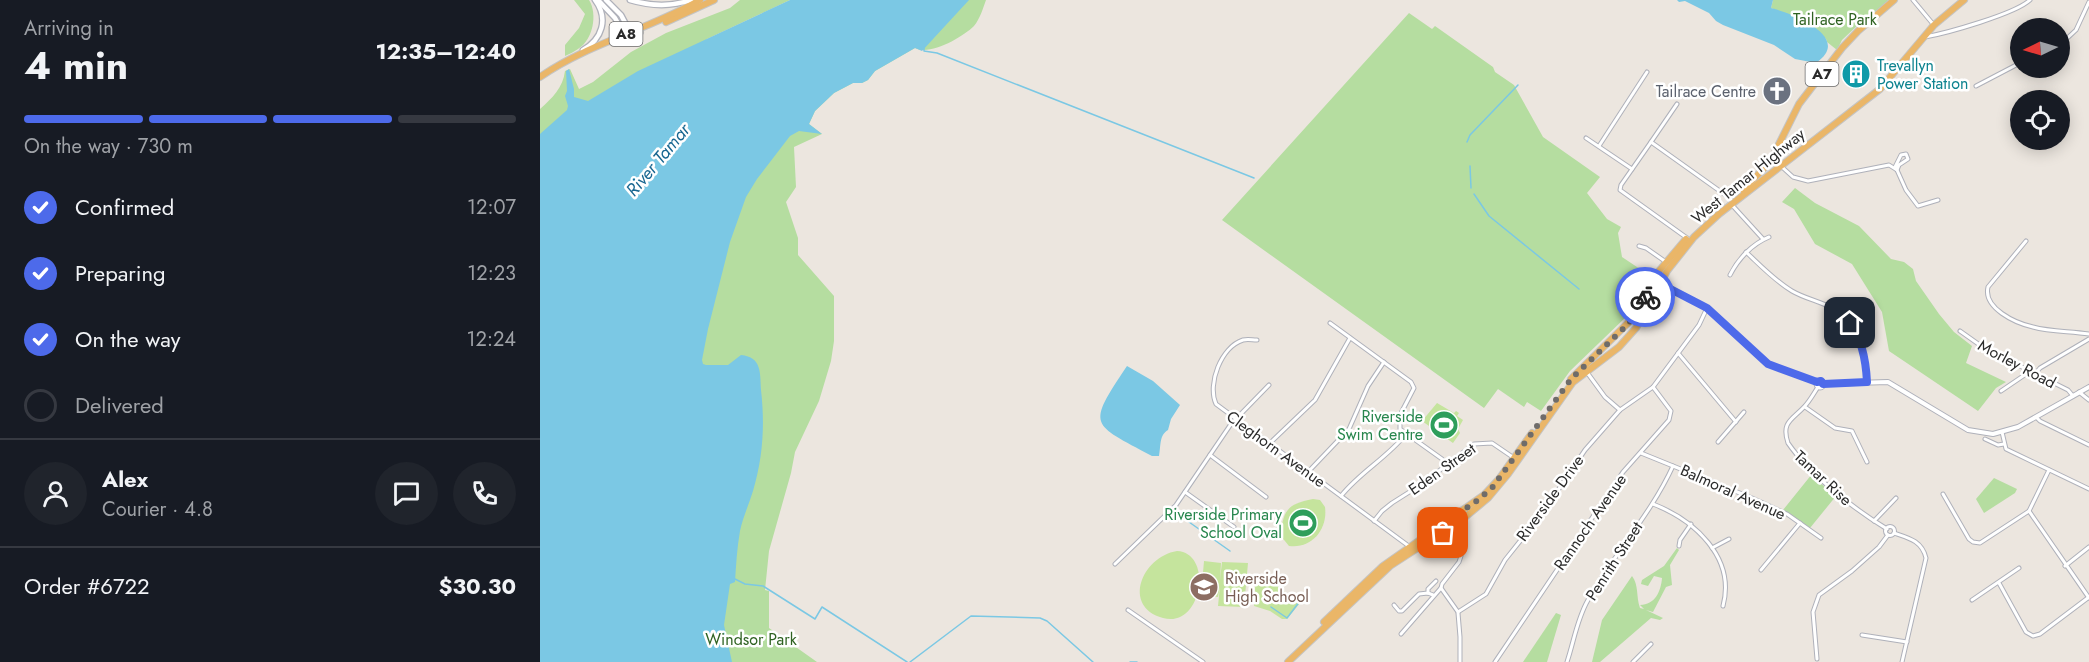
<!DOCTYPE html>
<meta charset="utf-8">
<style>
body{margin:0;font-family:Jost,sans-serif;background:#20242c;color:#f1f3f6;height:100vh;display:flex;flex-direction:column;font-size:22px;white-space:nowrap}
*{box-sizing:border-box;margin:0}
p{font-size:20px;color:#9ea1a6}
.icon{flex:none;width:33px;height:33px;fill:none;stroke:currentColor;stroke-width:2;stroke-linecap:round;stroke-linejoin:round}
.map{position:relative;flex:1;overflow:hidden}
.details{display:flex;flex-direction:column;background:#171b24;width:540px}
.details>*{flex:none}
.needle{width:39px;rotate:265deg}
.controls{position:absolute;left:1470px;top:18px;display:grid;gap:12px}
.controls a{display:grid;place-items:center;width:60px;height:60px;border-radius:50%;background:#171b24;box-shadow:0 3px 15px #0003;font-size:30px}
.pin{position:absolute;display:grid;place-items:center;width:51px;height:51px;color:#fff;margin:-26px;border-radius:12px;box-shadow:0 3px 9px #0006}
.courier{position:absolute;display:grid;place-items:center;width:60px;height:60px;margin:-30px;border:4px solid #4d6aea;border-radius:50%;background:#fff;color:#222;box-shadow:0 2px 8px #0007}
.headline em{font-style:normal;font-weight:700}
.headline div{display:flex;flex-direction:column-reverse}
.headline{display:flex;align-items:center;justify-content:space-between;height:102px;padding:0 24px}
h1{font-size:39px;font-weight:700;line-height:45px}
.bar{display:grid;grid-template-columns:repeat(4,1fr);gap:9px 6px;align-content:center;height:72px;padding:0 24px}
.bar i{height:8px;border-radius:4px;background:#363941}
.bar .active{background:#4d6aea}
.bar p{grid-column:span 4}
.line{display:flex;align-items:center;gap:15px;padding:0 24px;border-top:2px solid #363941}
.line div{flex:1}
.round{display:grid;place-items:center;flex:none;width:63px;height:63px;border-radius:32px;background:#20242c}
ol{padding:0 24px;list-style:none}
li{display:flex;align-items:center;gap:18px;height:66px}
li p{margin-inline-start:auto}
li .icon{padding:6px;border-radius:50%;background:#4d6aea;color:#fff;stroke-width:4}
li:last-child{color:#9ea1a6}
li i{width:33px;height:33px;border:3px solid #363941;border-radius:50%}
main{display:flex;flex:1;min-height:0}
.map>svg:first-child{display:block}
</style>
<main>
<section class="details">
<div class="headline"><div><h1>4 min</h1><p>Arriving in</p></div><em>12:35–12:40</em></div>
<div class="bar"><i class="active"></i><i class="active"></i><i class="active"></i><i></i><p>On the way · 730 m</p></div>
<ol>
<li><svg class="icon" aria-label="check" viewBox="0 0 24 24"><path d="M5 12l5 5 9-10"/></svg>Confirmed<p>12:07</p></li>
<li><svg class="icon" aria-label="check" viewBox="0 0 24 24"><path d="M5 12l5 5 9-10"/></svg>Preparing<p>12:23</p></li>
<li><svg class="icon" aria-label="check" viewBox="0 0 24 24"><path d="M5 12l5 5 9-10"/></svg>On the way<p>12:24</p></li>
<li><i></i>Delivered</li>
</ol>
<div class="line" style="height:108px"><a class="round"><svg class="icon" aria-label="person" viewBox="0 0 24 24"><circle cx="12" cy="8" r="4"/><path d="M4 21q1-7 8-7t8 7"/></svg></a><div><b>Alex</b><p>Courier · 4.8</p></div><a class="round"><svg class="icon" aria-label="chat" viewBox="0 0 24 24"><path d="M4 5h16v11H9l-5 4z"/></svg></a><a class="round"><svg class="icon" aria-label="phone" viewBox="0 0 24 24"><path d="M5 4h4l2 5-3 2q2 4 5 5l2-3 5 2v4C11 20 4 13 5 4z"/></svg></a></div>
<div class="line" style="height:78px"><div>Order #6722</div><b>$30.30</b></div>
</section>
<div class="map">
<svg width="1549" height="662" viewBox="0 0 1549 662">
<rect width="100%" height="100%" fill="#ece6df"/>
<g fill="#b5dda0">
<path d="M 34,0 L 49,0 C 58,14 53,40 38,49 C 34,52 29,54 25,56 L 25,45 L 39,28 L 45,14 Z"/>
<path d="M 200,0 L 250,0 L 167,39 L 0,184 L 0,109 C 12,98 23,88 25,71 L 30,69 L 39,89 L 53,82 L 91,52 L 126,33 L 190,8 Z"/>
<path d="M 403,0 L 446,0 C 443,8 440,19 434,26 C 423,37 390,56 375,48 L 335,71 L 328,80 L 322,83 L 313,83 L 294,93 L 275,111 L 269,124 L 282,134 L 254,147 L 256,187 L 246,202 L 258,238 L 258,255 L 294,296 L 294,341 L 291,361 L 279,401 L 255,452 L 251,473 L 229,551 L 225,590 L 229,591 L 229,628 L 277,662 L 0,662 L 0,652 L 71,274 Z"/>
<polygon points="1233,0 1347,0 1349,1 1319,24 1302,40 1297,50 1287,42 1286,39 1252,16 1231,8"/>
<polygon points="869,13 892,29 895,26 953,67 955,72 974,85 1003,137 1060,177 1047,193 1067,219 1081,227 1078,233 1082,257 1109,275 1097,302 1088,315 1030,371 1001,411 987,402 984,407 958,389 944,408 682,220"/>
<polygon points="1255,188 1275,203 1319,226 1351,259 1364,262 1373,269 1376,281 1399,314 1414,332 1432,346 1426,363 1466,382 1456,388 1438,411 1349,351 1342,312 1312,264 1275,244 1254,209 1242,202"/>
<polygon points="1272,474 1279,482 1296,496 1270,528 1243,510"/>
<polygon points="1454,478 1477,489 1475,493 1444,513 1436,499"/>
<path d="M 1137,548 L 1139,550 L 1130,565 L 1132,585 L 1126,587 L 1113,612 L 1106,610 L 1123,618 L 1120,620 L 1111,618 L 1060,662 L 1052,662 L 1062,620 L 1092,576 C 1099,585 1096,597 1100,608 L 1104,609 L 1100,605 C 1115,605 1121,591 1122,578 L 1114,576 L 1108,586 L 1101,584 L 1102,580 L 1124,566 Z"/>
<polygon points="1016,613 1021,615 1007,662 983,662"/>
</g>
<g fill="#c5e49d">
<polygon points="897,403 914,413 916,411 919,413 917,416 923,420 918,429 920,433 913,443 882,421"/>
<path d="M 773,499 L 780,500 L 785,507 C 788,529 772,549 749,546 L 740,535 C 744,511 746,504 773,499 Z"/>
<path d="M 637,551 C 674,553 662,629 623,618 C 582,607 601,557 637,551 Z"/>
<polygon points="664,561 681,563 680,580 682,562 708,563 704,607 678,606 680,586 678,597 661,595"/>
<polygon points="715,581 733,583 760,603 747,619 742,619 730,611 714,606"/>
</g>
<g fill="#7bc8e4">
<path d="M 250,0 L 429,0 L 382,51 L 375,48 L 335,71 L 328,80 L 322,83 L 313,83 L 294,93 L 275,111 L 269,124 L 282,134 L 259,131 L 250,136 L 217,179 L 206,197 L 190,242 L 168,329 L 162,360 L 163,364 L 166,365 L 188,365 L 201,355 C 222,357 220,373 221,390 C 225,425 223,457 213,491 C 209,504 203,517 200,531 C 197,548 196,565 195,582 L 190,584 L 184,625 L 192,662 L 0,662 L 0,134 L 27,110 L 28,106 L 25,96 L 27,91 L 26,71 L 29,69 L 34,89 L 34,97 L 48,101 L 98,71 Z"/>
<path d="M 1137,0 L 1233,0 L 1231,8 C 1251,13 1314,37 1276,63 L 1255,59 L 1234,45 L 1183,25 L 1176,21 L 1169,13 L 1145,1 L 1139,2 Z"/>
<path d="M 587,366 L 613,381 L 640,405 L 631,419 L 628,430 C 619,435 621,446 619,456 L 612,456 C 551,423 546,427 587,366 Z"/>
</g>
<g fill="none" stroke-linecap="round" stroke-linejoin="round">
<g stroke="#7bc8e4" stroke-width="1.5">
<polyline points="384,47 384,51 397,53 714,178"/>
<polyline points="927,142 930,135 978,85"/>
<polyline points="930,166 931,188"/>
<polyline points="934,194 949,216 1039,289"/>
<polyline points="649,522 690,551"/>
<polyline points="195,579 205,584 223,586 275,619 282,607 367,662"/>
<polyline points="731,607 747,618 760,601"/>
<polyline points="370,662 431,616 500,618 507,621 553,662"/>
<polyline points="590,662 597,662"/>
</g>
<g stroke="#afb1ba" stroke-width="5">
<g id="minor">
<polyline points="1373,0 1393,24"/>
<path d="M 1385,37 C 1407,33 1475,14 1490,0"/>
<polyline points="1520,45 1536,30 1549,2"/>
<polyline points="1436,86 1480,63"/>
<polyline points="1046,138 1092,169"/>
<polyline points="1111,142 1137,104"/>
<polyline points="1059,146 1107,72"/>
<polyline points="1242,167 1253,177 1268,181 1349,165 1357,170 1366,190 1378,206 1398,200"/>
<polyline points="1355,167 1361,155 1366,154 1368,159 1359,165 1357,170"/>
<polyline points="1192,205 1223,239"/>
<polyline points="1147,238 1080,190 1081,185 1111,142 1191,199"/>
<path d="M 1486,241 L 1448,287 C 1443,308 1475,323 1493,327 C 1511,332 1531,331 1549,334"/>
<polyline points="1099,246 1106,248 1126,262"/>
<path d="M 1206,252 C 1220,265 1235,281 1252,291 C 1264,298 1278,301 1290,307 C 1319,321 1325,353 1327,382"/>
<path d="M 1190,275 C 1198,259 1212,244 1229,237"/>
<polyline points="790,323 871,382 874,388 860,415 860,429 902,459 906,465"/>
<polyline points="1420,331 1444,348 1528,390 1533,396"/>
<path d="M 717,340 C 712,340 708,339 703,340 C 681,347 667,384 676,404 L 870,547"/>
<polyline points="1138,353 1196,422"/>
<polyline points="1046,371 1065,397 1080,410"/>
<polyline points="1495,374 1500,368 1549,339"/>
<path d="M 1278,387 C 1274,393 1270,401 1264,407 C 1252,420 1241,422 1248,443 C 1270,475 1314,509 1347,529"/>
<polyline points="1461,391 1489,372"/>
<polyline points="1539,392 1549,400"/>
<polyline points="1265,407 1295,428 1312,431 1327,462"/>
<polyline points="1496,417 1500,421 1549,445"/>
<polyline points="1462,432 1466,449 1549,489"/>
<polyline points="1445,439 1458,445 1464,444"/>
<polyline points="1178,442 1204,412"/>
<polyline points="729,444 775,400 810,338"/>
<polyline points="1101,453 1212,498 1247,514 1281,538"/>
<polyline points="670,455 726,497"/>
<polyline points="768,472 809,429 828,386 844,362"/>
<polyline points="645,492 694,527"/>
<polyline points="1403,494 1429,539 1433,542 1440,543 1489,511 1509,470"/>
<path d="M 801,496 C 820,472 847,458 866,434"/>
<path d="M 1113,504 C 1154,520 1196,557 1183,606"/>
<polyline points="1489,511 1549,598"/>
<polyline points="834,521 842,511 852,503 882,484 934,444 952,443 974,458"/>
<polyline points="1334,521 1356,498"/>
<circle cx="1350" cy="531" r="4.5"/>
<polyline points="903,533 921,556 919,562 902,584 901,588 918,612 946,594 965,560 1004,511 1045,450 1080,410 1113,387 1159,325 1167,308"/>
<path d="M 1354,533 C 1369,538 1382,541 1386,558 L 1362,662"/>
<polyline points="1139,546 1140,540 1151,524"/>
<polyline points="1172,548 1189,539"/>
<polyline points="575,564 636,505 691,424 729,385"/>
<polyline points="1525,566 1549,547"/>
<polyline points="1221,570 1260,523"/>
<polyline points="1459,583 1486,632 1493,636 1500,634 1549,597"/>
<polyline points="888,593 888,589 896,581"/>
<polyline points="1432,600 1479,568"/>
<polyline points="854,605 859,611 862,611 879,594 888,593 893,595"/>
<polyline points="588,610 663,662"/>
<polyline points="918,613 920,637 920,662"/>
<polyline points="861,634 901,588"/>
<polyline points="1322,635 1367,642"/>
<polyline points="1277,659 1273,612 1279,595 1312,571 1339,547 1348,535"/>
<polyline points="955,662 1083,472 1129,420 1131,411 1113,387"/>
<path d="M 1027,662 C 1034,641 1037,619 1048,600 C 1074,554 1111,514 1133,466"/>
<polyline points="1093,662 1111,644"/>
</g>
</g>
<g stroke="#afb1ba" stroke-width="6">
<g id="tertiary">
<polyline points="1120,283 1167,308 1228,364 1277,382"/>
<circle cx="1280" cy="384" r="3.5"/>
<polyline points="1283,384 1348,382 1428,430 1453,434 1478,427 1549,387"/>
</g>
</g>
<g stroke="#afb1ba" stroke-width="7">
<g id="secondary">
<polyline points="58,0 75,18 85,36"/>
<polyline points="66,0 81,15 91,34"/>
<path d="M 90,0 C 110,6 131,7 151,0"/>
<path d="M 43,50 C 62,39 69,19 55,0"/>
</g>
</g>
<g stroke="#c4c4c4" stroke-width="8">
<g id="trunk">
<polyline points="126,22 174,0"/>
<polyline points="76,42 100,32"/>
<path d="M 0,77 C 49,43 108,30 160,0"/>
<polyline points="1203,190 1230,162 1259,104 1302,48 1318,31 1354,0"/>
<polyline points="1031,379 1093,318 1119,271 1146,239"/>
<polyline points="784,622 843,566 944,495 959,479 992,433"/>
<polyline points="748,662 850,566 924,518 948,498 968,474 1033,382 1079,347 1096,328 1127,271 1154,237 1179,214 1340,89 1394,25 1424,0"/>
</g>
</g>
<use href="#minor" stroke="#fff" stroke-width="3"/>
<use href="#tertiary" stroke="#fff" stroke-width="4"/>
<use href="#secondary" stroke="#fff" stroke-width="4.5"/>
<use href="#trunk" stroke="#eab668" stroke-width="6"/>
</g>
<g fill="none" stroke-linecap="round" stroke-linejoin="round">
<polyline stroke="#6f6c6a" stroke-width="6" stroke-dasharray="0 10.8" points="903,533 898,527 934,503 952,488 1031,379 1085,327 1093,318 1105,297"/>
<path stroke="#4d6aea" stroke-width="8" d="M 1105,297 L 1113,280 L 1167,308 L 1228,364 L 1277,382 L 1281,381 L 1283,384 L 1327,382 C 1326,362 1322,339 1310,323"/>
</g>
<defs>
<g id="building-disc" transform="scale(1.5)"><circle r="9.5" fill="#0f9aa8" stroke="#fff"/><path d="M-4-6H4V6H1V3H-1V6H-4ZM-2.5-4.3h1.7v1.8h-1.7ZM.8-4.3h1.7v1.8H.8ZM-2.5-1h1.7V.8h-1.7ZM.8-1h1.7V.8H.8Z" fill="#fff"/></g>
<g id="church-disc" transform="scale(1.5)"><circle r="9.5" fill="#6b7280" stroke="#fff"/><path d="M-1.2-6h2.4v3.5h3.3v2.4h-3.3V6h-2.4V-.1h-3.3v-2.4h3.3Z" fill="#fff"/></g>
<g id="stadium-disc" transform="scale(1.5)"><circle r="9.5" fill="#2e9e5b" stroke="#fff"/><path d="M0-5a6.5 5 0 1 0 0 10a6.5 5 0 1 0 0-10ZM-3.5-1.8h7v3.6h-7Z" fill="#fff"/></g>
<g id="school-disc" transform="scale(1.5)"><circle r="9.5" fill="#8d6e63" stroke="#fff"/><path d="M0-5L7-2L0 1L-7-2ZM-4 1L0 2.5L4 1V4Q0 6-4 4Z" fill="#fff"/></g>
</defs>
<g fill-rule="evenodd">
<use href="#building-disc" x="1316" y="74"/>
<use href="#church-disc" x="1237" y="91"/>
<use href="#stadium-disc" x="904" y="425"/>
<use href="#stadium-disc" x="763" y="523"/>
<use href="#school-disc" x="664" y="587"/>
</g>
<g text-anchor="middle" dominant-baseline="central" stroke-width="5" stroke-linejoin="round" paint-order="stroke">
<g fill="#fff" stroke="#6b6b6b" stroke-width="1.5">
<rect x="69.5" y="22" width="33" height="24" rx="4.5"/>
<rect x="1265.5" y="62" width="33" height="24" rx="4.5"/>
</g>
<g font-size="15" font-weight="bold" fill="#2b2b2b">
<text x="86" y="34">A8</text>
<text x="1282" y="74">A7</text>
</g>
<g font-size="16" fill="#2e6221" stroke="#fff">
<text x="1295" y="19">Tailrace Park</text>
<text x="211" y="639">Windsor Park</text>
</g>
<g font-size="16" fill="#0d838f" stroke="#fff" text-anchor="start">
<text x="1337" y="65">Trevallyn<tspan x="1337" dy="18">Power Station</tspan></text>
</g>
<g font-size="16" fill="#5b616d" stroke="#fff" text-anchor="end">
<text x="1216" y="91">Tailrace Centre</text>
</g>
<g font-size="16" fill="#2b2b2b" stroke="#fff">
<text transform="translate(1208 176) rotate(-39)">West Tamar Highway</text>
<text transform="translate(1477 364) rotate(28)">Morley Road</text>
<text transform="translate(736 449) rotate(36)">Cleghorn Avenue</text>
<text transform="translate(902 469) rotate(-35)">Eden Street</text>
<text transform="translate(1283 478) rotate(43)">Tamar Rise</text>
<text transform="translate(1193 492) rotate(24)">Balmoral Avenue</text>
<text transform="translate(1010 498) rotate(-54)">Riverside Drive</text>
<text transform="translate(1050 522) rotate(-55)">Rannoch Avenue</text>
<text transform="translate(1074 561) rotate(-57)">Penrith Street</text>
</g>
<g font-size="16" fill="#27864d" stroke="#fff" text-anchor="end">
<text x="883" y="416">Riverside<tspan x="883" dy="18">Swim Centre</tspan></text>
<text x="742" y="514">Riverside Primary<tspan x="742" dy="18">School Oval</tspan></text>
</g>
<g font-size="16" fill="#785e54" stroke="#fff" text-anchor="start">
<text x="685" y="578">Riverside<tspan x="685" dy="18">High School</tspan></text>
</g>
<g font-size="18" font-style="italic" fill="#196791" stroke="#fff">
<text transform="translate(118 160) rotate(-50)">River Tamar</text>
</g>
</g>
</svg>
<div class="controls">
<a><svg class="needle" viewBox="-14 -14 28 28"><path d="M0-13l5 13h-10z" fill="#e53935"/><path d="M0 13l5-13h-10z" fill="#9ea1a6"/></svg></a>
<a><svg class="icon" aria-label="locate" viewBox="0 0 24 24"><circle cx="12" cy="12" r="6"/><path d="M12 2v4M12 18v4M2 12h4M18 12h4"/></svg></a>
</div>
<div class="pin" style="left:903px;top:533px;background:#ea580c"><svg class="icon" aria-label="bag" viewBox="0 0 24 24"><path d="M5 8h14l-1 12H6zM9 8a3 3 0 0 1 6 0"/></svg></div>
<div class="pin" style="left:1310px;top:323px;background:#1f2937"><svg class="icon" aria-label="home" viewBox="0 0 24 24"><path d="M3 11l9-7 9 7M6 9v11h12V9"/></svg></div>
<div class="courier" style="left:1105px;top:297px"><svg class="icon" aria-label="bike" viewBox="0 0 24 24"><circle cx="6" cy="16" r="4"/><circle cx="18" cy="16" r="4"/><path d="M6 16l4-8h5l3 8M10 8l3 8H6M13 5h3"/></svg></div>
</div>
</main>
